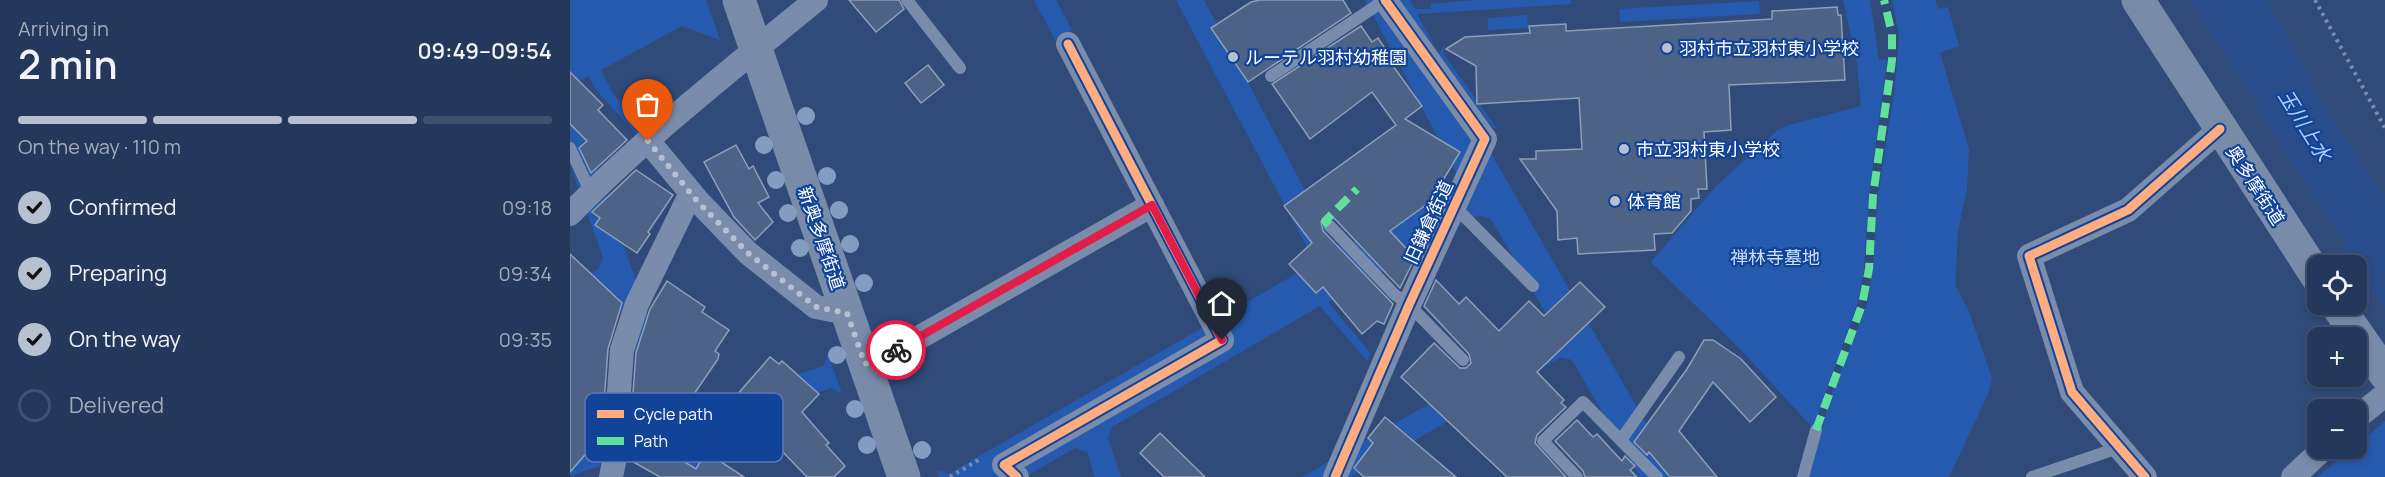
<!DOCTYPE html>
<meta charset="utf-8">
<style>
body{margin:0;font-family:Manrope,"Noto Sans JP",sans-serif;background:#2c3f61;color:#f1f3f6;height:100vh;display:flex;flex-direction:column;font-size:22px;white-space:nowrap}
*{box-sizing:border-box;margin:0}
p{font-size:20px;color:#a3acbb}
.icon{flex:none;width:33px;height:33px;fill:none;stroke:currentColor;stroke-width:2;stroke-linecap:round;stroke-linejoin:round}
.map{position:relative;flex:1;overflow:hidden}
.details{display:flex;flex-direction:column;background:#24385b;width:570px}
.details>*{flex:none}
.buttons{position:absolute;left:1737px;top:255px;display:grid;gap:12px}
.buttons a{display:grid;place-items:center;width:60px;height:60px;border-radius:12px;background:#24385b;box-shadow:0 3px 9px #0003,0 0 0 2px #415271;font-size:30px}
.pin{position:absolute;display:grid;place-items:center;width:51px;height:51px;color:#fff;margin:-62px -26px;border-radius:50% 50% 50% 0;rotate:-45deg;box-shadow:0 0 6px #0007}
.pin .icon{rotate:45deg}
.courier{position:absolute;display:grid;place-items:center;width:60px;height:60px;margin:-30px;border:4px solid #e11d48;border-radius:50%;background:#fff;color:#222;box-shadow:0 2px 8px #0007}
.headline em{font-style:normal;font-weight:600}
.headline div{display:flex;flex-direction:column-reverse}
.headline{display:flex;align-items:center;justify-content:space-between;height:102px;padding:0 18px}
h1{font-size:39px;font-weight:600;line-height:45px}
.bar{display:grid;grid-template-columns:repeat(4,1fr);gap:9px 6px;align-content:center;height:72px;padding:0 18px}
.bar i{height:8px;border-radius:4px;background:#415271}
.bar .selected{background:#b7c0d0}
.bar p{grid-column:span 4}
ol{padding:0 18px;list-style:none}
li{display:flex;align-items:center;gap:18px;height:66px}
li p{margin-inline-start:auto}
li .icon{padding:6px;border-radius:50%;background:#b7c0d0;color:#111;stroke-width:4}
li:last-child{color:#a3acbb}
li i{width:33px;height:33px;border:3px solid #415271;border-radius:50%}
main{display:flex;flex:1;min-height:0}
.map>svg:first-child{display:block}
</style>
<main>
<section class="details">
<div class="headline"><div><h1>2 min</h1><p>Arriving in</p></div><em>09:49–09:54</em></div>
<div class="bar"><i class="selected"></i><i class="selected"></i><i class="selected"></i><i></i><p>On the way · 110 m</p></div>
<ol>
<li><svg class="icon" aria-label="check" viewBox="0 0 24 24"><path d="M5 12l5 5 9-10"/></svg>Confirmed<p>09:18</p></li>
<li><svg class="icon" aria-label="check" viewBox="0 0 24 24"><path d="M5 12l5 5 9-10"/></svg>Preparing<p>09:34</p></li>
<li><svg class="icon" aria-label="check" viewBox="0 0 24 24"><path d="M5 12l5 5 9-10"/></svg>On the way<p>09:35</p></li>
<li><i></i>Delivered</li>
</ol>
</section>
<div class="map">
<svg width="1815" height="477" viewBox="0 0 1815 477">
<rect width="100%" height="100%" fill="#304b79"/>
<g fill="#265aaf">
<polygon points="0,0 136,0 150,40 112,26 31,70 43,94 74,128 68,136 26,90 19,76 7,82 2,95 109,406 121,411 253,366 258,355 272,394 261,388 130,434 124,445 136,477 110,477 100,451 89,446 0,476 0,455 82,427 87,416 45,294 34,289 0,284 28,269 33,258 0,163"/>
<polygon points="464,0 486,0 502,30 486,41"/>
<polygon points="606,0 634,0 763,243 774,247 882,184 886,172 795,0 840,0 845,9 861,9 861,4 905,0 1001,0 1001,4 847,14 869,54 875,44 873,53 926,127 924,129 869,55 925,160 1107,477 1070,477 1002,360 991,357 922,396 958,477 935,477 901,418 889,415 781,477 732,477 978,335 982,324 921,219 909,215 758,302 801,354 797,361 750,306 542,427 538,438 551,477 525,477 517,452 505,448 455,477 369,477 367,470 378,474 738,267 741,255"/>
<polygon points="1273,0 1300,0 1309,60 1317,59 1299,194 1294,268 1288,302 1243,428 1169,348 1081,262 1146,186 1208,130 1219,125 1291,106 1287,63"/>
<polygon points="1322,0 1365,0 1368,9 1378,7 1389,46 1370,53 1399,149 1397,189 1388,231 1385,285 1398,309 1422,378 1419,392 1379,477 1238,477 1262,393 1297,305 1303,269 1308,195 1325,86 1329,35"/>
<polygon points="1189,1 1190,14 1050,22 1049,9"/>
<polygon points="957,15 958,28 918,30 918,18"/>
<polygon points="1815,421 1815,477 1747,477 1782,449 1786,448 1787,445"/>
</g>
<polygon fill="#294c8a" points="1621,0 1697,0 1761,118 1815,199 1815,310"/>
<g fill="#4c6287" stroke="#8f9fb9" stroke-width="1.5">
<polygon points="279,0 329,0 334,9 306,32"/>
<polygon points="690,0 773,0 781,13 678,82 641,28 681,2"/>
<polygon points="1267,7 1268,15 1271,15 1275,80 1159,85 1161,130 1134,132 1137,189 1128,189 1129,198 1121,199 1121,211 1102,233 1084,234 1085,250 1008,254 1007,238 988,240 987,211 950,159 966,159 966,151 1012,149 1009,98 907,104 906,66 876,49 895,37 960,33 959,26 996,24 996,31 1202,19 1202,11"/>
<polygon points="791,26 802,42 808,38 821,57 818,59 852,106 835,119 890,152 860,202 820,231 845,258 830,288 765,219 758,217 751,222 753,231 823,304 814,324 807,321 792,334 753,287 746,293 719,264 742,243 714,206 826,125 802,92 740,139 702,84"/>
<polygon points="358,65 374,85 351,103 335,83"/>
<polygon points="0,72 33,105 28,110 57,140 21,173 9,148 17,141 0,124"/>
<polygon points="166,145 179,169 183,166 199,197 188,203 203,222 185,240 164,217 134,162"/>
<polygon points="66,170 103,195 78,232 80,234 67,253 25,225 30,218 22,212"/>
<polygon points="0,254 52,303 38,349 31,443 27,441 0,472"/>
<polygon points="866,280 889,304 896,297 929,331 959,301 974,316 1010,282 1035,307 967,372 994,400 991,403 996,407 967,435 965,443 996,477 937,477 831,377 864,343 890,368 896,368 901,363 899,354 854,306"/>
<polygon points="97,281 135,307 132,312 159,330 145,351 149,354 148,359 122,397 119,396 90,447 126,469 136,452 174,477 90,477 58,459 66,353 80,309"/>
<polygon points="1134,340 1143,340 1171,359 1206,397 1180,422 1143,382 1109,431 1147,477 1100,477 1079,452 1077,455 1064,442 1117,369"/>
<polygon points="200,357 209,364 212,361 249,394 232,412 259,443 256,445 275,466 264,477 237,477 212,451 202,461 183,441 198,424 166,396"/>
<polygon points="815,417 886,477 794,477 784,468 803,443 798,438"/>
<polygon points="1007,420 1023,437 1027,434 1052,461 1055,456 1065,466 1060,470 1067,477 1015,477 1013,471 985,441"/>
<polygon points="590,433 635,477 594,477 570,453"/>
</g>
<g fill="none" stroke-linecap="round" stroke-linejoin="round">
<g stroke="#7a8cab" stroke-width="4" stroke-dasharray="3 4.5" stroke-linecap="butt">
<polyline points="1745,0 1815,128"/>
<polyline points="380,477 410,459"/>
</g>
<g stroke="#7a8cab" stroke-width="12">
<polyline points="337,0 390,68"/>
<polyline points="701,76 815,0"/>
<polyline points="0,148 21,193"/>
<polyline points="884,206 963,286"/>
<polyline points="759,225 824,294 839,305 893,360"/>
<polyline points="1051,440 1109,357"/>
<polyline points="1007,477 973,441 1013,402 1087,477"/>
<polyline points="1233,477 1246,430"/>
<polyline points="1462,477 1548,448"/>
</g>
<g stroke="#7a8cab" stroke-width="24">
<polyline points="78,141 127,200 178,253 246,307 277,313"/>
<path d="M 0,214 C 76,136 162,69 246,0"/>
<polyline points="295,364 322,353 582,205"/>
<polyline points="1786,418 1815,395"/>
<polyline points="41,477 44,462 52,350 67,304 121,193"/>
<polyline points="447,477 434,465 652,340 498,44"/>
<polyline points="765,477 839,305 915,139 815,0"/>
<polyline points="1575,477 1502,392 1459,256 1558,210 1650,129"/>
<polyline points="1723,477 1754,448"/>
</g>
<g stroke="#788ba9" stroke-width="33">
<polyline points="169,0 334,477"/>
<polyline points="1568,0 1748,278"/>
<polyline points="1766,304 1815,374"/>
</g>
<g stroke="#60e19b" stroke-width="8" stroke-dasharray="15 8" stroke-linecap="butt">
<polyline points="759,225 755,221 787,189"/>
<polyline points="1246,430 1292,305 1299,269 1303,196 1322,60 1322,34 1314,0"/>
</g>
<g stroke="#114398" stroke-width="13">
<g id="cycleway">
<polyline points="447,477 434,465 652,340 498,44"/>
<polyline points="765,477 839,305 915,139 815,0"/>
<polyline points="1575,477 1502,392 1459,256 1558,210 1650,129"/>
</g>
</g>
<use href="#cycleway" stroke="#ffac80" stroke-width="9"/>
</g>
<g fill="#859cc2">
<circle cx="236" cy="116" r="9"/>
<circle cx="194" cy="145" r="9"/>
<circle cx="257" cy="176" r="9"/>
<circle cx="206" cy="180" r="9"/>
<circle cx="269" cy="210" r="9"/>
<circle cx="218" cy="213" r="9"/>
<circle cx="280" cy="244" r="9"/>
<circle cx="230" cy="248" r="9"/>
<circle cx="294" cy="283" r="9"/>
<circle cx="267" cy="355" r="9"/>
<circle cx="285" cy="409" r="9"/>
<circle cx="297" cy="445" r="9"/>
<circle cx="352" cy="450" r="9"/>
</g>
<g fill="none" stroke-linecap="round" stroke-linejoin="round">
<polyline stroke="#b7c0d0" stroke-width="6" stroke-dasharray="0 10.8" points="78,141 127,201 178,253 246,307 277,313 295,364 326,350"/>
<polyline stroke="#e11d48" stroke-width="8" points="326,350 582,205 652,340"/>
</g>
<g fill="#b7c0d0" stroke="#114398" stroke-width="2">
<circle cx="1097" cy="48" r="6"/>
<circle cx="663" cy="57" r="6"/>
<circle cx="1054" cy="149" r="6"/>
<circle cx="1045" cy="201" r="6"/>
</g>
<g text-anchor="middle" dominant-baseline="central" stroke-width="4.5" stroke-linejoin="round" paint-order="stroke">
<g font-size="18" fill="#fff" stroke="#114398" text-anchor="start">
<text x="1109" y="48">羽村市立羽村東小学校</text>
<text x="675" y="57">ルーテル羽村幼稚園</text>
<text x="1066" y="149">市立羽村東小学校</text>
<text x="1057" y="201">体育館</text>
</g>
<g font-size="18" fill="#fff" stroke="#114398">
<text transform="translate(1686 185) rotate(57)">奥多摩街道</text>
<text transform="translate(858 222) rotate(-65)">旧鎌倉街道</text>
<text transform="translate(252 238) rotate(71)">新奥多摩街道</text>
</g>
<g font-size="18" fill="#cbdffe" stroke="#114398">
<text x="1205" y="257">禅林寺墓地</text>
</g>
<g font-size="20" font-style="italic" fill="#afcdfa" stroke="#114398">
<text transform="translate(1735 125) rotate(58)">玉川上水</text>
</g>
</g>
<rect x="15" y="393" width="198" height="69" rx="9" fill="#114398" stroke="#587bb7" stroke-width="1.5"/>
<rect x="27" y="410" width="27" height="8" fill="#ffac80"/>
<rect x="27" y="437" width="27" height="8" fill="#60e19b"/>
<g font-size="16" fill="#fff">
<text x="64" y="420">Cycle path</text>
<text x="64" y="447">Path</text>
</g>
</svg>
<div class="buttons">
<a><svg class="icon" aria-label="locate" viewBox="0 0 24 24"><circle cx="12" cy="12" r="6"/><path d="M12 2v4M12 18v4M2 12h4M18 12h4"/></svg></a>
<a>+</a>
<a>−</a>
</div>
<div class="pin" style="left:78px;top:141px;background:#ea580c"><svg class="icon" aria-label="bag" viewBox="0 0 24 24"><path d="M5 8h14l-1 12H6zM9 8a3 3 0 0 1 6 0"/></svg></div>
<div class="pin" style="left:652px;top:340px;background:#1f2937"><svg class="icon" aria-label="home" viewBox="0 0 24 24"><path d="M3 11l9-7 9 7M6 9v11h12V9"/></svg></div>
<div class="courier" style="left:326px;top:350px"><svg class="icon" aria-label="bike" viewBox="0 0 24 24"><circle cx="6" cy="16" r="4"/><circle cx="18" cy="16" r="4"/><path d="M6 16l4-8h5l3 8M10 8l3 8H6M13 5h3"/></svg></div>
</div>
</main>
